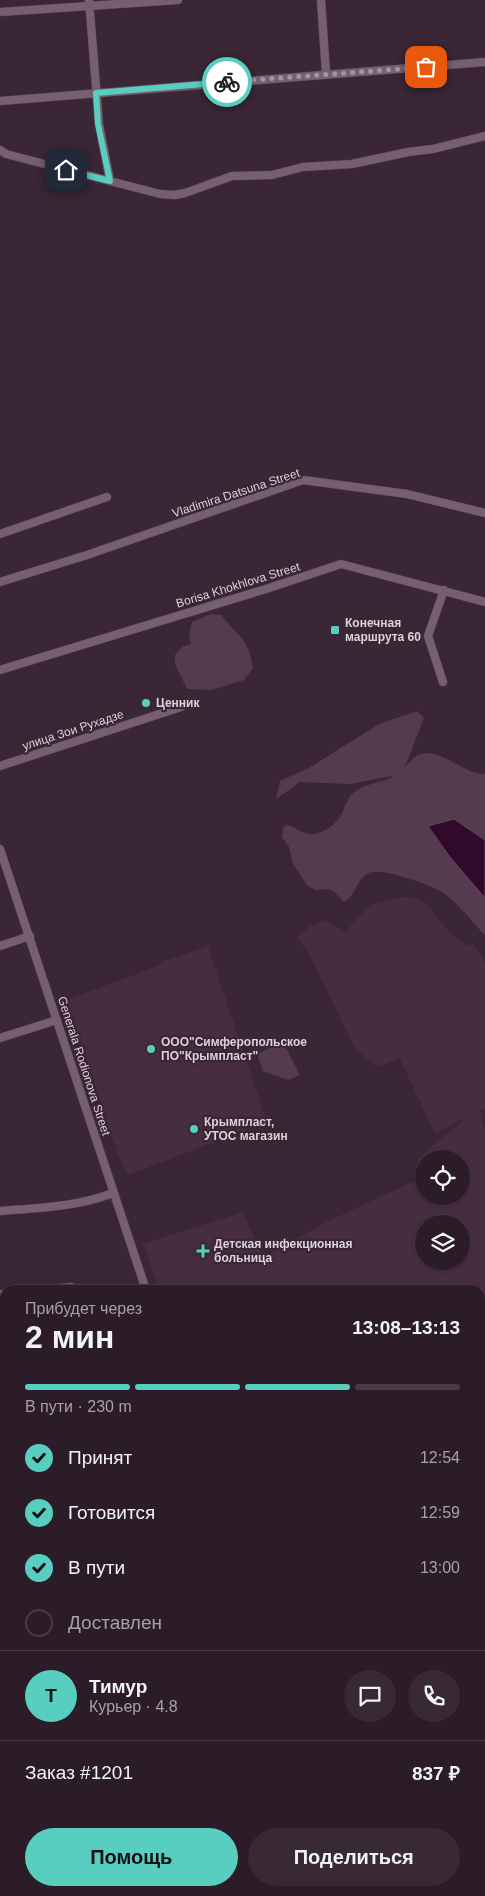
<!DOCTYPE html>
<html lang="ru">
<meta charset="utf-8">
<style>
body{margin:0;font-family:Helvetica,sans-serif;background:#382934;color:#f1f3f6;height:100vh;display:flex;flex-direction:column;font-size:19px;white-space:nowrap}
*{box-sizing:border-box;margin:0}
p{font-size:16px;color:#a6a1a8}
.icon{flex:none;width:28px;height:28px;fill:none;stroke:currentColor;stroke-width:2;stroke-linecap:round;stroke-linejoin:round}
.map{position:relative;flex:1;overflow:hidden}
.panel{position:absolute;left:0px;top:1285px;width:485px;height:611px;display:flex;flex-direction:column;background:#2c1c28;border-radius:15px 15px 0 0;box-shadow:0 1px 4px #0004,0 0 0 1px #483a45}
.panel>*{flex:none}
.controls{position:absolute;left:415px;top:1150px;display:grid;gap:10px}
.controls a{display:grid;place-items:center;width:55px;height:55px;border-radius:50%;background:#2c1c28;box-shadow:0 1px 4px #0004,0 0 0 1px #483a45;font-size:25px}
.pin{position:absolute;display:grid;place-items:center;width:42px;height:42px;color:#fff;margin:-21px;border-radius:10px;box-shadow:0 2px 8px #0006}
.courier{position:absolute;display:grid;place-items:center;width:50px;height:50px;margin:-25px;border:4px solid #58cec0;border-radius:50%;background:#fff;color:#222;box-shadow:0 1px 6px #0007}
.overview em{font-style:normal;font-weight:600}
.overview div{display:flex;flex-direction:column-reverse}
.overview{display:flex;align-items:center;justify-content:space-between;height:85px;padding:0 25px}
h1{font-size:32px;font-weight:600;line-height:38px}
.bar{display:grid;grid-template-columns:repeat(4,1fr);gap:8px 5px;align-content:center;height:60px;padding:0 25px}
.bar i{height:6px;border-radius:4px;background:#483a45}
.bar .current{background:#58cec0}
.bar p{grid-column:span 4}
.line{display:flex;align-items:center;gap:12px;padding:0 25px;border-top:1px solid #483a45}
.line div{flex:1}
.round{display:grid;place-items:center;flex:none;width:52px;height:52px;border-radius:26px;background:#382934}
ol{padding:0 25px;list-style:none}
li{display:flex;align-items:center;gap:15px;height:55px}
li p{margin-inline-start:auto}
li .icon{padding:5px;border-radius:50%;background:#58cec0;color:#111;stroke-width:4}
li:last-child{color:#a6a1a8}
li i{width:28px;height:28px;border:2px solid #483a45;border-radius:50%}
.button{display:flex;gap:10px;margin-top:auto;padding:10px 25px}
.button a{flex:1;height:58px;border-radius:30px;background:#58cec0;color:#111;font-size:20px;font-weight:600;line-height:58px;text-align:center}
.button a+a{background:#382934;color:#f1f3f6}
.map>svg:first-child{display:block}
</style>
<div class="map">
<svg width="485" height="1896" viewBox="0 0 485 1896">
<rect width="100%" height="100%" fill="#3a2635"/>
<g fill="#462d40" fill-rule="evenodd">
<path d="M 401,897 L 411,897 L 426,903 L 451,934 L 468,946 L 473,944 L 485,963 L 485,1109 L 479,1112 L 485,1128 L 485,1352 L 480,1355 L 480,1290 L 160,1290 L 143,1244 L 243,1212 L 263,1258 L 324,1223 L 423,1177 L 417,1159 L 467,1117 L 435,1134 L 400,1059 L 377,1067 L 356,1050 L 308,952 L 297,937 L 310,926 L 325,920 L 345,932 L 370,905 ZM 424,1159 L 461,1159 L 461,1196 L 424,1196 ZM 424,1224 L 461,1224 L 461,1261 L 424,1261 Z"/>
<polygon points="208,946 267,1122 128,1175 117,1152 67,1000 160,965 161,962"/>
<polygon points="480,1497 485,1501 485,1763 480,1761"/>
</g>
<g fill="#553b4f">
<path d="M 211,614 L 221,615 C 239,638 248,636 253,668 L 244,680 L 212,690 L 187,689 L 175,664 L 175,655 L 182,647 L 191,644 L 189,635 L 192,622 Z"/>
<path d="M 417,711 L 424,718 L 405,767 C 408,764 412,759 416,756 C 437,743 463,775 485,774 L 485,840 L 454,819 L 428,827 L 450,857 L 485,898 L 485,935 C 472,922 460,905 445,894 C 434,885 385,869 372,872 C 356,876 357,896 344,902 L 334,892 L 328,889 L 315,890 L 307,885 L 293,864 L 289,847 L 282,837 L 283,829 L 286,825 C 295,826 302,834 311,834 C 323,834 337,824 342,813 C 345,807 347,798 353,793 C 365,783 383,783 396,775 L 351,784 L 300,782 L 276,799 L 280,781 L 309,768 L 379,724 Z"/>
<polygon points="283,1042 300,1075 288,1080 263,1071 257,1054"/>
<polygon points="5,1393 5,1448 0,1446 0,1394"/>
<polygon points="108,1891 254,1891 197,1896 105,1896"/>
</g>
<polygon fill="#31092b" stroke="#654560" points="454,819 485,840 485,898 450,857 428,826"/>
<g fill="none" stroke-linecap="round" stroke-linejoin="round">
<g stroke="#554552" stroke-width="9">
<g id="minor">
<polyline points="89,0 99,124 110,181"/>
<polyline points="321,0 326,74"/>
<polyline points="0,12 178,0"/>
<polyline points="0,101 485,62"/>
<polyline points="0,150 6,154 160,194 175,195 185,193 232,176 272,175 303,167 352,164 408,152 433,149 485,136"/>
<polyline points="0,534 107,497"/>
<polyline points="0,582 87,555 303,480 407,494 485,513"/>
<polyline points="0,670 266,589 341,564 485,602"/>
<polyline points="443,682 428,636 444,590"/>
<polyline points="0,766 181,707"/>
<polyline points="0,849 146,1290"/>
<polyline points="0,946 30,936"/>
<polyline points="0,1038 57,1020"/>
<path d="M 0,1211 C 38,1208 77,1207 113,1193"/>
<polyline points="43,1290 71,1287"/>
<polyline points="0,1294 5,1294"/>
<polyline points="0,1385 5,1385"/>
</g>
</g>
<g stroke="#554552" stroke-width="12">
<polyline id="tertiary" points="0,1607 5,1599"/>
</g>
<g stroke="#554552" stroke-width="13">
<g id="secondary">
<polyline points="480,1403 485,1401"/>
<polyline points="0,1461 5,1464"/>
</g>
</g>
<g stroke="#554552" stroke-width="14">
<g id="primary">
<polyline points="480,1461 485,1459"/>
<polyline points="81,1896 84,1891"/>
</g>
</g>
<use href="#minor" stroke="#755f70" stroke-width="8"/>
<use href="#tertiary" stroke="#755f70" stroke-width="10"/>
<use href="#secondary" stroke="#755f70" stroke-width="11"/>
<use href="#primary" stroke="#a56c9a" stroke-width="12"/>
</g>
<g fill="none" stroke-linecap="round" stroke-linejoin="round">
<polyline stroke="#a595a0" stroke-width="5" stroke-dasharray="0 9" points="227,82 426,67"/>
<polyline stroke="#58cec0" stroke-width="6" points="66,170 110,181 98,124 96,93 227,82"/>
</g>
<g fill="#58cec0" stroke="#3a2635" stroke-width="2">
<rect x="330" y="625" width="10" height="10" rx="2.5"/>
<circle cx="146" cy="703" r="5"/>
<circle cx="151" cy="1049" r="5"/>
<circle cx="194" cy="1129" r="5"/>
<path d="M200.5 1243.5h5v5h5v5h-5v5h-5v-5h-5v-5h5z"/>
</g>
<g text-anchor="middle" dominant-baseline="central" stroke-width="4.5" stroke-linejoin="round" paint-order="stroke">
<g font-size="12" fill="#ded1da" stroke="#3a2635">
<text transform="translate(236 493) rotate(-18)">Vladimira Datsuna Street</text>
<text transform="translate(238 585) rotate(-17)">Borisa Khokhlova Street</text>
<text transform="translate(73 730) rotate(-18)">улица Зои Рухадзе</text>
<text transform="translate(84 1066) rotate(72)">Generala Rodionova Street</text>
</g>
<g font-size="12" font-weight="bold" fill="#ded1da" stroke="#3a2635" text-anchor="start">
<text x="345" y="623">Конечная<tspan x="345" dy="14">маршрута 60</tspan></text>
<text x="156" y="703">Ценник</text>
<text x="161" y="1042">ООО"Симферопольское<tspan x="161" dy="14">ПО"Крымпласт"</tspan></text>
<text x="204" y="1122">Крымпласт,<tspan x="204" dy="14">УТОС магазин</tspan></text>
<text x="214" y="1244">Детская инфекционная<tspan x="214" dy="14">больница</tspan></text>
</g>
</g>
</svg>
<div class="controls">
<a><svg class="icon" aria-label="locate" viewBox="0 0 24 24"><circle cx="12" cy="12" r="6"/><path d="M12 2v4M12 18v4M2 12h4M18 12h4"/></svg></a>
<a><svg class="icon" aria-label="layers" viewBox="0 0 24 24"><path d="M12 4l9 5-9 5-9-5zM3 14l9 5 9-5"/></svg></a>
</div>
<div class="pin" style="left:426px;top:67px;background:#ea580c"><svg class="icon" aria-label="bag" viewBox="0 0 24 24"><path d="M5 8h14l-1 12H6zM9 8a3 3 0 0 1 6 0"/></svg></div>
<div class="pin" style="left:66px;top:170px;background:#1f2937"><svg class="icon" aria-label="home" viewBox="0 0 24 24"><path d="M3 11l9-7 9 7M6 9v11h12V9"/></svg></div>
<div class="courier" style="left:227px;top:82px"><svg class="icon" aria-label="bike" viewBox="0 0 24 24"><circle cx="6" cy="16" r="4"/><circle cx="18" cy="16" r="4"/><path d="M6 16l4-8h5l3 8M10 8l3 8H6M13 5h3"/></svg></div>
<section class="panel">
<div class="overview"><div><h1>2 мин</h1><p>Прибудет через</p></div><em>13:08–13:13</em></div>
<div class="bar"><i class="current"></i><i class="current"></i><i class="current"></i><i></i><p>В пути · 230 m</p></div>
<ol>
<li><svg class="icon" aria-label="check" viewBox="0 0 24 24"><path d="M5 12l5 5 9-10"/></svg>Принят<p>12:54</p></li>
<li><svg class="icon" aria-label="check" viewBox="0 0 24 24"><path d="M5 12l5 5 9-10"/></svg>Готовится<p>12:59</p></li>
<li><svg class="icon" aria-label="check" viewBox="0 0 24 24"><path d="M5 12l5 5 9-10"/></svg>В пути<p>13:00</p></li>
<li><i></i>Доставлен</li>
</ol>
<div class="line" style="height:90px"><b class="round" style="background:#58cec0;color:#111">Т</b><div><b>Тимур</b><p>Курьер · 4.8</p></div><a class="round"><svg class="icon" aria-label="chat" viewBox="0 0 24 24"><path d="M4 5h16v11H9l-5 4z"/></svg></a><a class="round"><svg class="icon" aria-label="phone" viewBox="0 0 24 24"><path d="M5 4h4l2 5-3 2q2 4 5 5l2-3 5 2v4C11 20 4 13 5 4z"/></svg></a></div>
<div class="line" style="height:65px"><div>Заказ #1201</div><b>837 ₽</b></div>
<div class="button"><a>Помощь</a><a>Поделиться</a></div>
</section>
</div>
